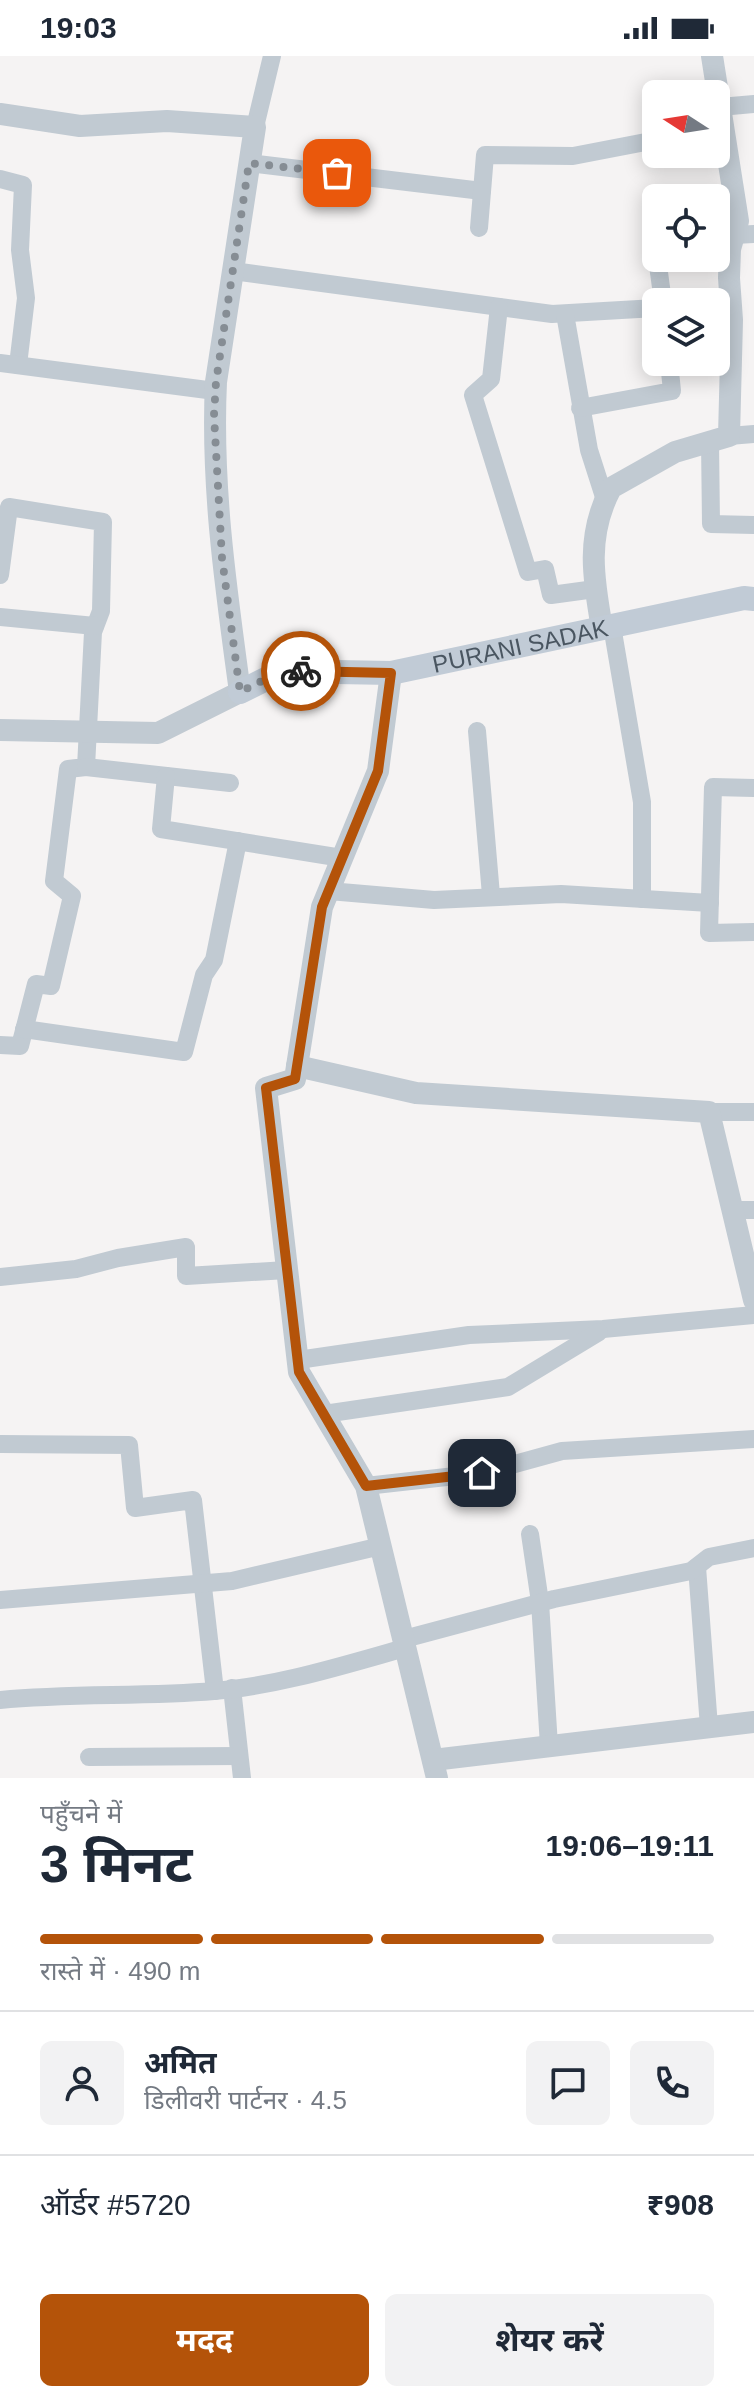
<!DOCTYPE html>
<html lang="hi">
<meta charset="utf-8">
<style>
body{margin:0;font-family:Arial,"Noto Sans Devanagari",sans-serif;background:#f2f2f3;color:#1f2937;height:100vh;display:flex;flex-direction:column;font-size:30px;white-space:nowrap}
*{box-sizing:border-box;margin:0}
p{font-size:26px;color:#747a83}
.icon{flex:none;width:44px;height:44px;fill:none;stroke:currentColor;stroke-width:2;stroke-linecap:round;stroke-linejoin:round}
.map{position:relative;height:1722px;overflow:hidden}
.panel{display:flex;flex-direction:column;background:#fff;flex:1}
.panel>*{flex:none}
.needle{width:52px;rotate:282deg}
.tools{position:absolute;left:642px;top:24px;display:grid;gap:16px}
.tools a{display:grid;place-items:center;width:88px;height:88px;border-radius:12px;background:#fff;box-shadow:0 4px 20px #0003;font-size:40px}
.pin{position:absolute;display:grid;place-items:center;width:68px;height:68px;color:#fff;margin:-34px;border-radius:16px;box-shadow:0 4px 12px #0006}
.courier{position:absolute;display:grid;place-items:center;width:80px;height:80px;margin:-40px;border:6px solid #b45309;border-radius:50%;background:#fff;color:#222;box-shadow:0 2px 10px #0007}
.overview em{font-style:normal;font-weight:700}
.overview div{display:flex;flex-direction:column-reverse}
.overview{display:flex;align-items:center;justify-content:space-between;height:136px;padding:0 40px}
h1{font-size:52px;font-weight:700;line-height:60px}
.bar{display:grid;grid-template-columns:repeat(4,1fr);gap:12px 8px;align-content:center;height:96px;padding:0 40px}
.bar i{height:10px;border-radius:6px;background:#e0e1e3}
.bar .selected{background:#b45309}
.bar p{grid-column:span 4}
.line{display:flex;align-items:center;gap:20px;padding:0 40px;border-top:2px solid #e0e1e3}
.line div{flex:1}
.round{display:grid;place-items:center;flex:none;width:84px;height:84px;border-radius:12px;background:#f2f2f3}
.primary-button{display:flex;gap:16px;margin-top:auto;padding:16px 40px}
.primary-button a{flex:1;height:92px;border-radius:12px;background:#b45309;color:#fff;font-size:32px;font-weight:700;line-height:92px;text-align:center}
.primary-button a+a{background:#f2f2f3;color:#1f2937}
.status{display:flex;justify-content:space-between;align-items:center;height:56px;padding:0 40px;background:#fff;direction:ltr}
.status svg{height:22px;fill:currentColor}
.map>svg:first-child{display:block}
</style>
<div class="status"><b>19:03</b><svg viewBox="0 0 49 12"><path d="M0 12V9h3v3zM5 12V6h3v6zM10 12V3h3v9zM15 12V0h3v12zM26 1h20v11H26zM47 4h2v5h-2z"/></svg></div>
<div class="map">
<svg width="754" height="1722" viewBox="0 0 754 1722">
<rect width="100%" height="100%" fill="#f5f3f3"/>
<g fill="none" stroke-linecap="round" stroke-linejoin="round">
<g stroke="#c1cad2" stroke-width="18">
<polyline points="720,51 754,48"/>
<polyline points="255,71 272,0"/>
<polyline points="249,107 482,135"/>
<polyline points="0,123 23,129 20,194 26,242 18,309"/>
<polyline points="653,161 656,190"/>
<polyline points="479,172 485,99 573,100 656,84"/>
<polyline points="734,179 754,178"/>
<polyline points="657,202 663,246"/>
<polyline points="233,215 552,258 656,252"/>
<polyline points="696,246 730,241"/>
<polyline points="499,251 491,323 473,339 528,516 545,513 551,539 595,533"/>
<polyline points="565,258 589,394 605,444"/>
<polyline points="0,307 215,335"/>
<polyline points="580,352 672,335 669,306"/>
<polyline points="729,380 754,378"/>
<polyline points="710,386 711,468 754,469"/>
<polyline points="0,519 9,451 103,466 101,555 93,576 86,711 68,713 54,825 72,840 51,930 36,928 20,990 0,989"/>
<polyline points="0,561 95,570"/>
<polyline points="612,570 642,746 642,843"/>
<polyline points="477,675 491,839"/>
<polyline points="86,711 230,727"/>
<polyline points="166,720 161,773 342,802"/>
<polyline points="754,732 713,731 709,877 754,876"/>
<polyline points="329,835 434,844 561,838 710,847"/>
<polyline points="24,973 184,996 204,919 214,904 238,785"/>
<polyline points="709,1056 754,1056"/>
<polyline points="732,1154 754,1154"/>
<polyline points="0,1221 76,1213 118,1202 186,1191 186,1220 287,1214"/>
<polyline points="298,1304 469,1279 603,1273 754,1259"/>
<polyline points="324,1358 508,1331 599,1276"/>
<polyline points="0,1388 129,1389 135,1452 193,1444 215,1635"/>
<polyline points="366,1430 482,1417 562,1395 754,1383"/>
<polyline points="530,1478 540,1546 549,1690"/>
<polyline points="697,1511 709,1671"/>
<polyline points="0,1544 232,1525 381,1490"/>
<polyline points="404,1583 554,1543 691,1515 709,1501 754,1492"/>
<polyline points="232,1632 242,1722"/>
<path d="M 0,1644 C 71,1637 143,1641 214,1635 C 278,1630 344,1609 405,1592"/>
<polyline points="89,1701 239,1700"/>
</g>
<g stroke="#c1cad2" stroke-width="22">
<path d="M 0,58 L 80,70 L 167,65 L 255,71 L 216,326 C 211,430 226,533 240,636 L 158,677 L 0,674"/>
<path d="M 602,572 C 593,522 586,479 611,432 L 675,396 L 729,380 L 732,264 L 729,222 L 730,193 L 738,165 L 712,0"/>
<polyline points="391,617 378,715 322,851 295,1023 266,1032 299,1316 366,1430 437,1722"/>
<polyline points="297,1010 416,1037 709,1056 754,1244"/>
<polyline points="433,1704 754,1666"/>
</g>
<path stroke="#c1cbd6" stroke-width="24" id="s1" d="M 240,636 L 282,615 L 391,617 L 744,542 L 754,543"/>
</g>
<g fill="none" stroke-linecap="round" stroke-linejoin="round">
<polyline stroke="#868d94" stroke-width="8" stroke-dasharray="0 14.4" points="301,615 282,615 240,636 222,502 214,359 216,326 249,107 337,117"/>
<polyline stroke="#b45309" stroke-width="10" points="301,615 391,617 378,715 322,851 295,1023 266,1032 299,1316 366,1430 482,1417"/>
</g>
<g text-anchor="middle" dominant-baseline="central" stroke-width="7" stroke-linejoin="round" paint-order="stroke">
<g font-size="24" fill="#4a5661" stroke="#fff">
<text stroke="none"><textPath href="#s1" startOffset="288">PURANI SADAK</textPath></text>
</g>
</g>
</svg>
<div class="tools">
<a><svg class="needle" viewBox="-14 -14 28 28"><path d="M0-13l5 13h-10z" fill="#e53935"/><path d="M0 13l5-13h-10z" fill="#747a83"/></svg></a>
<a><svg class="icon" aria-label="locate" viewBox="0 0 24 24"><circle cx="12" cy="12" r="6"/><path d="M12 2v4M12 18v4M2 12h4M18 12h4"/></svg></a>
<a><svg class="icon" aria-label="layers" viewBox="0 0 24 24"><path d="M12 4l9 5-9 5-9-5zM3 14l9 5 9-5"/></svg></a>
</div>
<div class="pin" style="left:337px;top:117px;background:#ea580c"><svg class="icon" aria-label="bag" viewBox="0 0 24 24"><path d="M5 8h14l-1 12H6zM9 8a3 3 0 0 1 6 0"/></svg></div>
<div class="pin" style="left:482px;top:1417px;background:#1f2937"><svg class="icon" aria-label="home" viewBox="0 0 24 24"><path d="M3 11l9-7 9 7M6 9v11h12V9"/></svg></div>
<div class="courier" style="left:301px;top:615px"><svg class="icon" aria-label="bike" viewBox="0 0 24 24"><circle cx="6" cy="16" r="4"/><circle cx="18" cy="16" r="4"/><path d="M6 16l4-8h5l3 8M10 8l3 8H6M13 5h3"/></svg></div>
</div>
<section class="panel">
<div class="overview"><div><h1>3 मिनट</h1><p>पहुँचने में</p></div><em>19:06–19:11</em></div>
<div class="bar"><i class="selected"></i><i class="selected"></i><i class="selected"></i><i></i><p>रास्ते में · 490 m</p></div>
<div class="line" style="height:144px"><a class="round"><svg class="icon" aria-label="person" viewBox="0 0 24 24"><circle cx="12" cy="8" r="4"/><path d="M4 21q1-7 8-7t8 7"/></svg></a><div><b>अमित</b><p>डिलीवरी पार्टनर · 4.5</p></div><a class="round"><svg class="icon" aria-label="chat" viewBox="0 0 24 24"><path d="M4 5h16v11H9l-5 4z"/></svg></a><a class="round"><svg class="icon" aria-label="phone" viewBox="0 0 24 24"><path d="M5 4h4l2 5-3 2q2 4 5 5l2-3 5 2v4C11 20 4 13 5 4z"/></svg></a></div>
<div class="line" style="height:104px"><div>ऑर्डर #5720</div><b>₹908</b></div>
<div class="primary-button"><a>मदद</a><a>शेयर करें</a></div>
</section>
